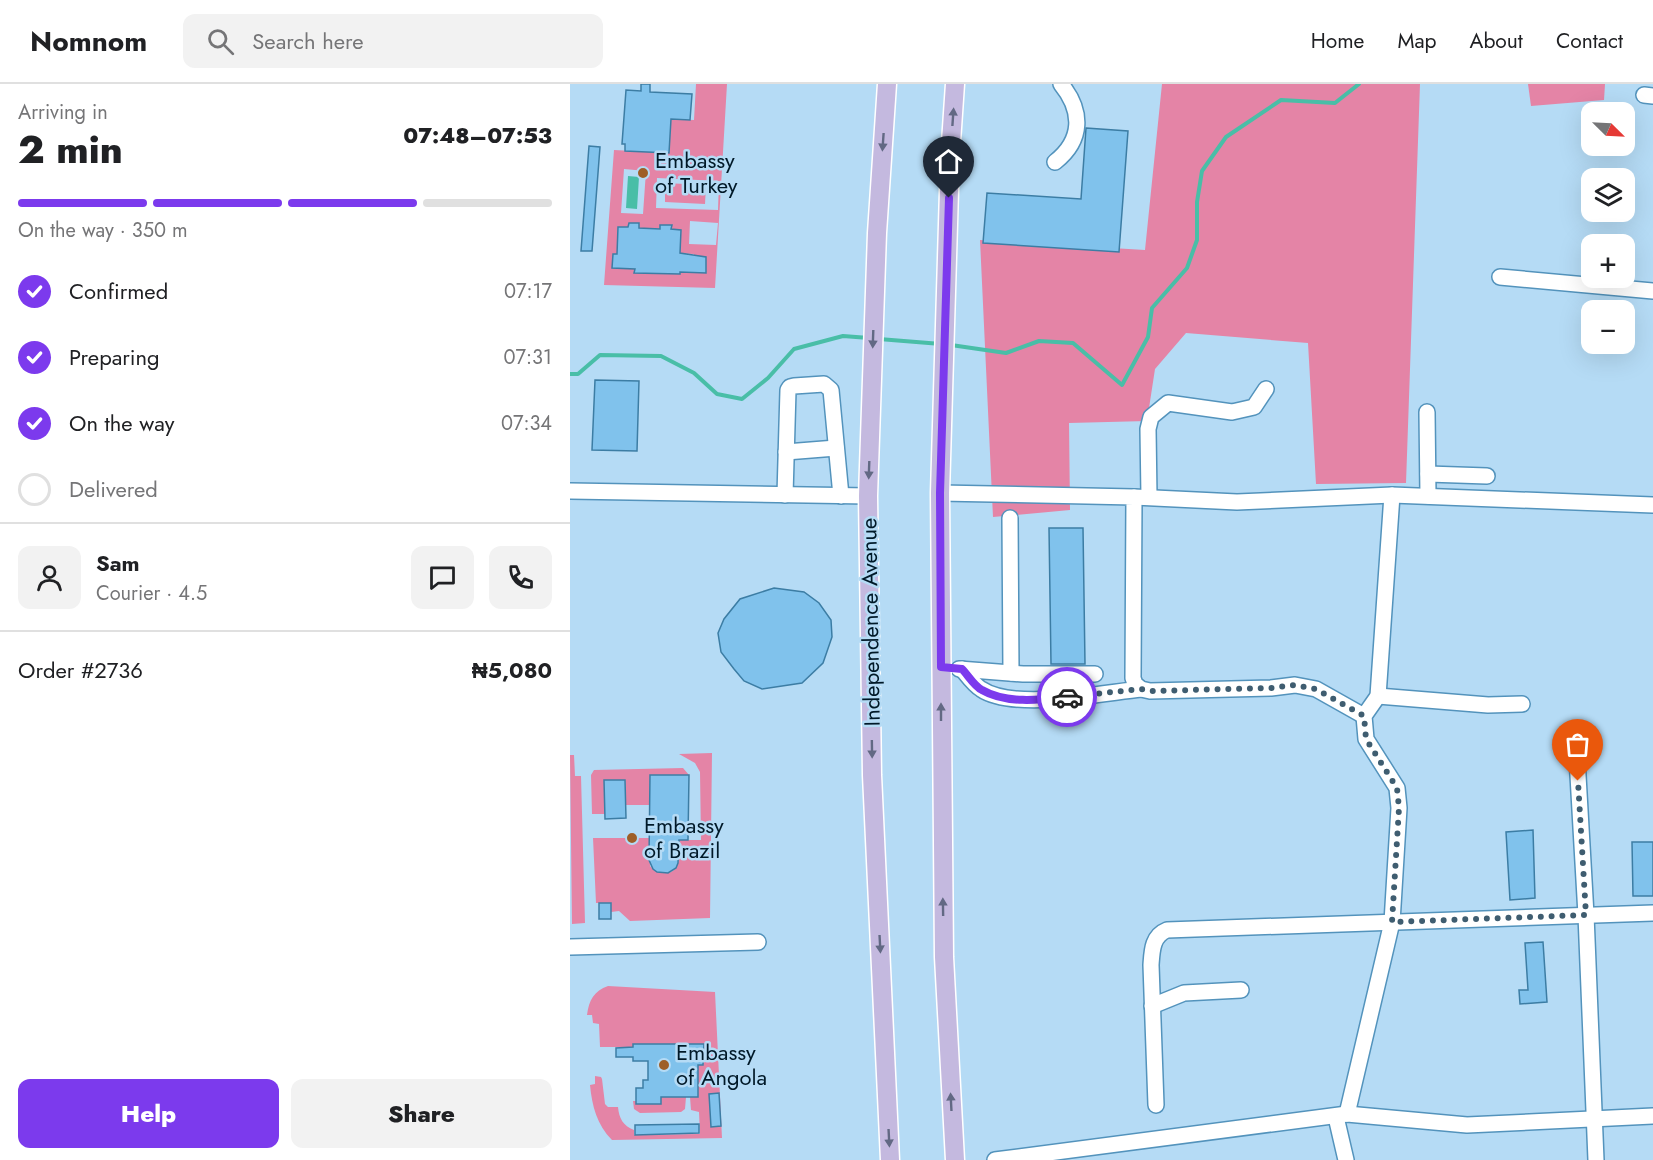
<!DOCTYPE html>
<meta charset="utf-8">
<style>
body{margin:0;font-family:Jost,sans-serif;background:#f2f2f2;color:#202124;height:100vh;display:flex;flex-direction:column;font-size:22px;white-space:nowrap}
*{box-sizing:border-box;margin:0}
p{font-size:20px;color:#757577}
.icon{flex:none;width:33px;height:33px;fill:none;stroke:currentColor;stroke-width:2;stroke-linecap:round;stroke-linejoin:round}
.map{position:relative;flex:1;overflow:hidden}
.side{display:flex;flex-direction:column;background:#fff;width:570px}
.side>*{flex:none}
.needle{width:39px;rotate:114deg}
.fabs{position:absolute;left:1011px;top:18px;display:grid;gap:12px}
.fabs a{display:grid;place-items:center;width:54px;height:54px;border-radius:12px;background:#fff;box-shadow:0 6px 24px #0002;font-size:30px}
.pin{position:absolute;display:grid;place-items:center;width:51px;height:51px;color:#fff;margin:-62px -26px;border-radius:50% 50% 50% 0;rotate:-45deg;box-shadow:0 0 6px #0007}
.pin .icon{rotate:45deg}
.courier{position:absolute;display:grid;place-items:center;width:60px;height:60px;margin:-30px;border:4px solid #7c3aed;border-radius:50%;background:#fff;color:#222;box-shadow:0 2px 8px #0007}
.head em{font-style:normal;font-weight:800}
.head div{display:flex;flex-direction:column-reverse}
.head{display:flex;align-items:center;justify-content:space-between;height:102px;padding:0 18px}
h1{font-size:39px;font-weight:800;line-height:45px}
.bar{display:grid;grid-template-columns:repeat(4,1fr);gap:9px 6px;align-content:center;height:72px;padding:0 18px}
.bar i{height:8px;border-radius:4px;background:#e0e0e0}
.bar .selected{background:#7c3aed}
.bar p{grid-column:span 4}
.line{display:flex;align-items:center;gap:15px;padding:0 18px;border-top:2px solid #e0e0e0}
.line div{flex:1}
.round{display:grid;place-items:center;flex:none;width:63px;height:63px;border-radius:12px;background:#f2f2f2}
ol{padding:0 18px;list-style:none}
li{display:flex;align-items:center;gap:18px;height:66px}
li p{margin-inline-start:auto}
li .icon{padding:6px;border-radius:50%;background:#7c3aed;color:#fff;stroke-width:4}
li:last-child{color:#757577}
li i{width:33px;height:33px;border:3px solid #e0e0e0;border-radius:50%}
.cta{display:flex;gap:12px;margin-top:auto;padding:12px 18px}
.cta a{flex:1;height:69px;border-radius:12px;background:#7c3aed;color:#fff;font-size:24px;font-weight:800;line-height:69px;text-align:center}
.cta a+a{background:#f2f2f2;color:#202124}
header{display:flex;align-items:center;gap:36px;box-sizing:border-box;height:84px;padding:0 30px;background:#fff;border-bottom:2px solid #e0e0e0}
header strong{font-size:28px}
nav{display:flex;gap:33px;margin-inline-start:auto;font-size:21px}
.search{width:420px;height:54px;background:#f2f2f2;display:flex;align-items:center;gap:15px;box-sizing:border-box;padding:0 21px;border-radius:12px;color:#757577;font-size:22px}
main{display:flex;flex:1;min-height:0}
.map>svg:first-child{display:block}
</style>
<header>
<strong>Nomnom</strong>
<div class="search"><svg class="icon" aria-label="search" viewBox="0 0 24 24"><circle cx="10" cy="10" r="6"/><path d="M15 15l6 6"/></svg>Search here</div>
<nav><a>Home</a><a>Map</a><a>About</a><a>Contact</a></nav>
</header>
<main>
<section class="side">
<div class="head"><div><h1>2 min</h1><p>Arriving in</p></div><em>07:48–07:53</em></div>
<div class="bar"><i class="selected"></i><i class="selected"></i><i class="selected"></i><i></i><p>On the way · 350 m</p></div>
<ol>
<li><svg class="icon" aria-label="check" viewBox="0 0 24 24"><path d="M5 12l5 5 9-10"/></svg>Confirmed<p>07:17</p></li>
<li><svg class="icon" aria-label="check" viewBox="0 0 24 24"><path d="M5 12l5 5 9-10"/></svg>Preparing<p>07:31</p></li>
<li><svg class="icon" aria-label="check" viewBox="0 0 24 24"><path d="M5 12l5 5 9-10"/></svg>On the way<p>07:34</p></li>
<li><i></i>Delivered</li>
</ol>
<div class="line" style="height:108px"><a class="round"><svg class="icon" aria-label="person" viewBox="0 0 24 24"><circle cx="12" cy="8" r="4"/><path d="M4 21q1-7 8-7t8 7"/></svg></a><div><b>Sam</b><p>Courier · 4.5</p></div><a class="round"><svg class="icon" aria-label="chat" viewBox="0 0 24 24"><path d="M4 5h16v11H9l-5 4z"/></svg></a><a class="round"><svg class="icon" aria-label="phone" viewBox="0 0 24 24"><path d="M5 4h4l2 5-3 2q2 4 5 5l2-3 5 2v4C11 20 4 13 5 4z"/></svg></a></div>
<div class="line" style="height:78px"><div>Order #2736</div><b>₦5,080</b></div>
<div class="cta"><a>Help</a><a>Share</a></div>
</section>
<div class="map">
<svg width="1083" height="1076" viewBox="0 0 1083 1076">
<rect width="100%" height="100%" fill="#b5dbf5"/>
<g fill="#e484a6" fill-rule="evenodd">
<path d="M 126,0 L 157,0 L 145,204 L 34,201 L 44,66 L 99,69 L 101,35 L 124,36 ZM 54,85 L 76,87 L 73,130 L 51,129 ZM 87,94 L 149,97 L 148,126 L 86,124 ZM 120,137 L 148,139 L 146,161 L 119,160 ZM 59,139 L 69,139 L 69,144 L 90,145 L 91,141 L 101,141 L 101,145 L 111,146 L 111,157 L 99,157 L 71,168 L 124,170 L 124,173 L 136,173 L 136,188 L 110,188 L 110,190 L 65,189 L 65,185 L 42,184 L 43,170 L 54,170 L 55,155 L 47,155 L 48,143 L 58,143 Z"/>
<polygon points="592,0 850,0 836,399 746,400 738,259 616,249 585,285 577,337 499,339 500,426 423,433 410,156 575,166"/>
<polygon points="958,0 1035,0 1034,16 961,22"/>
<polygon points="95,99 136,101 135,120 95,118"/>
<path d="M 142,669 L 140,834 L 60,837 L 49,827 L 41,828 L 40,819 L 26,819 L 23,754 L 79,754 L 80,782 C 84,786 88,789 94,789 C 112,790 109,769 109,756 L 131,756 L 130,688 L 125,679 L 109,670 Z"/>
<polygon points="0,671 4,671 5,692 11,692 15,839 2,840"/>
<polygon points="113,684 119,691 80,691 79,721 56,721 55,696 34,696 35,730 22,730 21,691 24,686"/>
<path d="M 38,902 L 145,908 L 152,1054 L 42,1056 C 27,1041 22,1022 20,1001 L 25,1000 L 25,992 L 31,993 L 32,995 L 35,1020 L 38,1023 L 48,1023 C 49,1034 53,1042 64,1046 L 64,1051 L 130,1050 L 129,1028 L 121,1026 L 120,1013 L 127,1013 L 122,981 L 133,981 L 133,960 L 63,960 L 63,973 L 58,963 L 30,963 L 29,940 L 23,939 L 22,931 L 17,931 C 19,916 24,907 38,902 Z"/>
<polygon points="91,1013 116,1013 115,1025 111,1028 70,1029 64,1025 63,1017 66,1017 66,1020"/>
</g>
<polygon fill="#49bea7" points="58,92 69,93 67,125 56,124"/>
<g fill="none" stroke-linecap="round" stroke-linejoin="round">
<g stroke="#49bea7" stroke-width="4">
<polyline points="309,255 371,260"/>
<polyline points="381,261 436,269 469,257 503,259 552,301 578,253 582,224 617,184 627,156 627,118 632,87 656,53 711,16 765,19 789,0"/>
<polyline points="0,290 8,290 30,271 91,272 124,289 147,310 172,315 198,294 224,265 273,252 299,254"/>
</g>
</g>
<g fill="#80c2ec" stroke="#3c7da4" stroke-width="1.5">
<polygon points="71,0 80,0 80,8 122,10 120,36 101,35 99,69 55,67 55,60 52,60 56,6 71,7"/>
<polygon points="516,44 558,47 549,168 413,159 417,109 511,115"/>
<polygon points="19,62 30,63 22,167 11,167"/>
<polygon points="59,139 69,139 69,144 90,145 90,141 102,141 101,145 111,146 110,169 136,173 136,189 110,188 110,190 64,189 65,185 42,184 43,170 47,170 48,143 58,143"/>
<polygon points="25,296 69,297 67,367 22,366"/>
<polygon points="479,444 513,444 515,580 481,580"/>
<polygon points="204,504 234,508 249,519 261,536 262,553 253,579 232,599 192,605 174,597 164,585 151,568 148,549 154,535 170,515"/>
<polygon points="80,691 119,691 118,756 109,756 108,779 106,784 98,789 87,788 83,785 79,776"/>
<polygon points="34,696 55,696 56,734 35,735"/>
<polygon points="963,746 965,814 940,816 936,748"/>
<polygon points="1062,758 1083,758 1083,812 1063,812"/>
<rect x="29" y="819" width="12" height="16"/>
<polygon points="973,858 977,918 950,920 949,906 958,906 955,859"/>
<polygon points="63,960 134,960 133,981 128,981 128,1013 91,1013 91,1020 66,1020 66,1004 73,1004 73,996 78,996 78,977 63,977 63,973 46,973 46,964 63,963"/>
<polygon points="149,1009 151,1042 141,1043 139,1010"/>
<polygon points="129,1040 129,1049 65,1051 65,1041"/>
</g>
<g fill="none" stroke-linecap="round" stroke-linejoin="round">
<g stroke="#5393bc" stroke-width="18">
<g id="minor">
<polyline points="1074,11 1083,12"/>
<path d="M 485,78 C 513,56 513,27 491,0"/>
<polyline points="930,193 1083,207"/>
<polyline points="857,328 858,412"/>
<polyline points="216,368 266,364"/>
<polyline points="858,390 917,392"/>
<polyline points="0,407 298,412"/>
<polyline points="370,409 564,413 563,594 565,600 571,605 580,607 701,604 725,601 746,605 794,632"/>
<polyline points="215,411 218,306 220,303 224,302 254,300 261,306 271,412"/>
<polyline points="564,413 667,418 822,411 1083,421"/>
<polyline points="579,413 578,345 581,333 598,319 662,328 684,323 696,305"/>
<polyline points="440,434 441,589"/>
<polyline points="389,585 453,590 525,590"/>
<path d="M 392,585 C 397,591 404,601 411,605 C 443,627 532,609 571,605"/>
<polyline points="808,612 918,621 952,620"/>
<polyline points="1007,674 1016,831 1026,1076"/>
<polyline points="0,863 188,858"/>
<polyline points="582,922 614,909 671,906"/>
<path d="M 586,1021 L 581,881 C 582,867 582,852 597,846 L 1083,829"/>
<polyline points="777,1030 822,838 829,724 827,704 796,655 794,632 808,612 822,411"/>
<polyline points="766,1033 776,1076"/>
<polyline points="425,1076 777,1030 897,1041 1083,1032"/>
</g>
</g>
<g stroke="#fff" stroke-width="21">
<g id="major">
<polyline points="317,0 307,149 298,412 302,691 320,1076"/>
<polyline points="385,1076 374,873 370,409 380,73 385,0"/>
</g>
</g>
<use href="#minor" stroke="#fff" stroke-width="15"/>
<use href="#major" stroke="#c4b9df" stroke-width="18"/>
</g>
<defs><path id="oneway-solid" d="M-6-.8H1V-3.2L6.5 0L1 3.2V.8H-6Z" transform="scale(1.5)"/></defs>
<g fill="#626984">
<use href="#oneway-solid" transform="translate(383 33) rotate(-86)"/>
<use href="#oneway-solid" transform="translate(313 58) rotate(94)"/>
<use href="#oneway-solid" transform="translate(303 255) rotate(92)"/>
<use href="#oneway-solid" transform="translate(299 386) rotate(92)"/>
<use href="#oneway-solid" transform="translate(371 628) rotate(-90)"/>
<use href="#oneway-solid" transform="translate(302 665) rotate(89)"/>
<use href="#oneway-solid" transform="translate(373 823) rotate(-91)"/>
<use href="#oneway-solid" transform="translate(310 860) rotate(87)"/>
<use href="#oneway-solid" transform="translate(381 1018) rotate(-93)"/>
<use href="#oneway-solid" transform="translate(319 1054) rotate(87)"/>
</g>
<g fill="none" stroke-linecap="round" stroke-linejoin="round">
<polyline stroke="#3f5d70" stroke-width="6" stroke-dasharray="0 10.8" points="497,613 571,605 580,607 701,604 724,601 746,605 794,632 796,655 827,704 829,724 822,838 1016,831 1008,697"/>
<path stroke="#7c3aed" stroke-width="8" d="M 379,114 L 370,409 L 371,583 L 392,585 C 398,591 404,602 412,606 C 436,620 470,616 497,613"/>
</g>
<g fill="#9e5e27" stroke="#b5dbf5" stroke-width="2">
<circle cx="73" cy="89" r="6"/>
<circle cx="62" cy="754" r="6"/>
<circle cx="94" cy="981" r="6"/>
</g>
<g text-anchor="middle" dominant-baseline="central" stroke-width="5" stroke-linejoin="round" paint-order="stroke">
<g font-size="22" fill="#001928" stroke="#b5dbf5" text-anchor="start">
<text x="85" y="76">Embassy<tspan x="85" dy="25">of Turkey</tspan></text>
<text x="74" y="741">Embassy<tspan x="74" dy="25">of Brazil</tspan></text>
<text x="106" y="968">Embassy<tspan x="106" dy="25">of Angola</tspan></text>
</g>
<g font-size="22" fill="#001928" stroke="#b5dbf5">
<text transform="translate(300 538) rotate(-91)">Independence Avenue</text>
</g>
</g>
</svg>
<div class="fabs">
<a><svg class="needle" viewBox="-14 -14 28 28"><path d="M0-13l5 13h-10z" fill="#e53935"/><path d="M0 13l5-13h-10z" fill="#757577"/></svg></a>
<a><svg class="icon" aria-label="layers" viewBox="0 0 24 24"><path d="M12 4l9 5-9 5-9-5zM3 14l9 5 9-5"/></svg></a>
<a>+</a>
<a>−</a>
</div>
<div class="pin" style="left:1008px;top:697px;background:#ea580c"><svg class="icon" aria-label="bag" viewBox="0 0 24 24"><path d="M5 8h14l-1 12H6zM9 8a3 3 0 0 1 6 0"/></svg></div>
<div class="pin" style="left:379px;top:114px;background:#1f2937"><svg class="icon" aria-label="home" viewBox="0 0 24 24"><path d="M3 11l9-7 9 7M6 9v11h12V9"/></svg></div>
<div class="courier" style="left:497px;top:613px"><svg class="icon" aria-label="car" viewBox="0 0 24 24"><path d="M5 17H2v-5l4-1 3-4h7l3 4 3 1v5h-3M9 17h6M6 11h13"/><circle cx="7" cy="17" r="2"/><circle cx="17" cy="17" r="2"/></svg></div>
</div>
</main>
